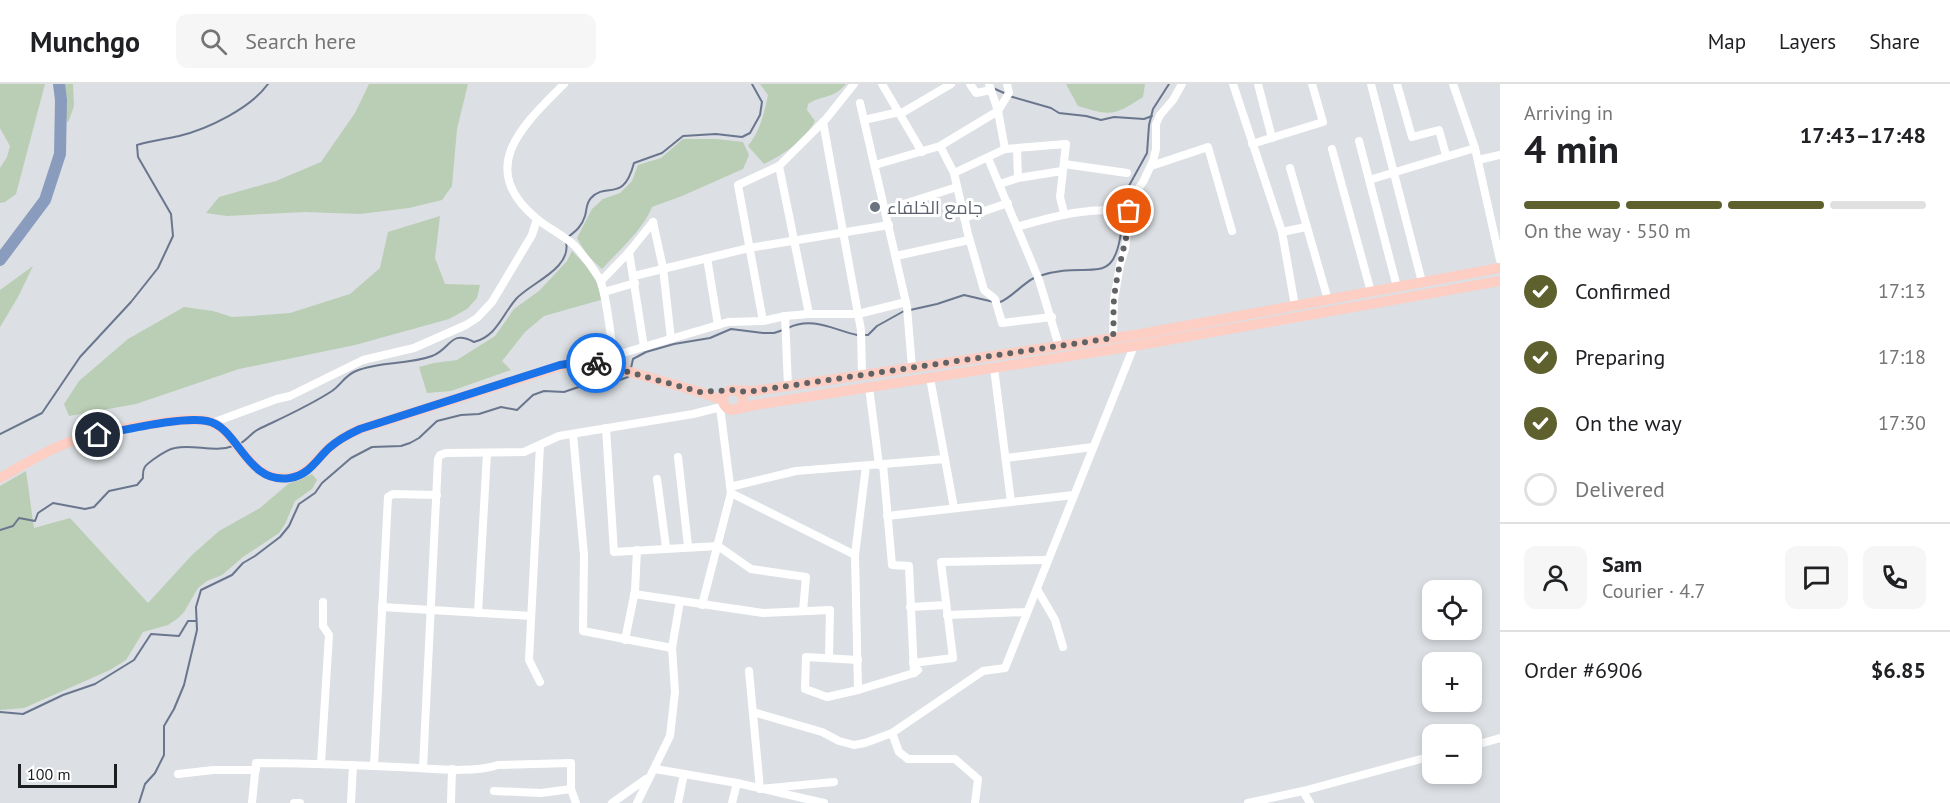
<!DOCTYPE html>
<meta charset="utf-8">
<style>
body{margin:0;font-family:"PT Sans",Cairo,sans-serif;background:#f6f6f6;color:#202124;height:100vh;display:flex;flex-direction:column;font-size:22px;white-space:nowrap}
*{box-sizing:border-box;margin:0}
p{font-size:20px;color:#757577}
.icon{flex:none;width:33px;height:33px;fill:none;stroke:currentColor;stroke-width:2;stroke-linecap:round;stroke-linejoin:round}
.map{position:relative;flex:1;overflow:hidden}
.sheet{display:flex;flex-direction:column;background:#fff;width:450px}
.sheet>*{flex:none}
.tools{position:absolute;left:1422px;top:496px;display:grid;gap:12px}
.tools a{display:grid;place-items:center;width:60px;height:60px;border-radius:12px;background:#fff;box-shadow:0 3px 9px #0003;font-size:30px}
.scale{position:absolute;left:18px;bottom:15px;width:99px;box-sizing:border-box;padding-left:6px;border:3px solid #1d1e20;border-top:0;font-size:16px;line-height:21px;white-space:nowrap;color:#1d1e20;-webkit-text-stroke:4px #fff;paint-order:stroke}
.pin{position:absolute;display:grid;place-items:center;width:51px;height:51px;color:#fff;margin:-26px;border:3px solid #fff;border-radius:50%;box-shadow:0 2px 6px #0007}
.courier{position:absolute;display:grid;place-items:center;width:60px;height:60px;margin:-30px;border:4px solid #1a73e8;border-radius:50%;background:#fff;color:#222;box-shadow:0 2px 8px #0007}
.headline em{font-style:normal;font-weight:600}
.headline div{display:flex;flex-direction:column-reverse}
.headline{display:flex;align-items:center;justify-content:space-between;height:102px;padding:0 24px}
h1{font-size:39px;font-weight:600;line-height:45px}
.bar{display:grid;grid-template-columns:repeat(4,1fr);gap:9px 6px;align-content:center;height:72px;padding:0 24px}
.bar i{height:8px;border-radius:4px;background:#e0e0e0}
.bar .active{background:#5e602d}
.bar p{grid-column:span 4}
.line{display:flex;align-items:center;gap:15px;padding:0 24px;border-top:2px solid #e0e0e0}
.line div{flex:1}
.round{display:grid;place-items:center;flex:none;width:63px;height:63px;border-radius:12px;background:#f6f6f6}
ol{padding:0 24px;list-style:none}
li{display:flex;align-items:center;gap:18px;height:66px}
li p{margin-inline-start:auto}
li .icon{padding:6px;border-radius:50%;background:#5e602d;color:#fff;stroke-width:4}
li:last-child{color:#757577}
li i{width:33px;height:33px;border:3px solid #e0e0e0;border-radius:50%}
header{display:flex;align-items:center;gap:36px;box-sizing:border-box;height:84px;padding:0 30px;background:#fff;border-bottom:2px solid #e0e0e0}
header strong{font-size:28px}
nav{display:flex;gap:33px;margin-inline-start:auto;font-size:21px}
.search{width:420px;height:54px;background:#f6f6f6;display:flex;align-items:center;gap:15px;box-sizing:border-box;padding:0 21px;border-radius:12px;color:#757577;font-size:22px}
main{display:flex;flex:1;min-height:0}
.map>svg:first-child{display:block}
</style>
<header>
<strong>Munchgo</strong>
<div class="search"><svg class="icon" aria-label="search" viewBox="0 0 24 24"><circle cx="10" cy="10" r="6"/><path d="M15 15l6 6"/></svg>Search here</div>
<nav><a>Map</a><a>Layers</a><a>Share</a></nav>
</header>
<main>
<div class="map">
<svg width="1500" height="719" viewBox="0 0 1500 719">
<rect width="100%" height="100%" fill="#dcdfe3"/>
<g fill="#b9ceb4">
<polygon points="0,0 45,0 16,110 5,118 0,119 0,84 7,73 10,62 0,44"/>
<polygon points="65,0 73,0 74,22 68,39 63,26"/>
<polygon points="369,0 468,0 457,45 452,102 442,116 409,124 360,130 305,128 227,132 206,129 219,113 276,97 321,78 355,29"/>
<path d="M 760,0 L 846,0 C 832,16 823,10 808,20 L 807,26 L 815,37 C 805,56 783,71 764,80 L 748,62 C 760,47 764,30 768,11 Z"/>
<path d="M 1066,0 L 1145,0 L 1143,13 C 1114,32 1111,32 1078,22 Z"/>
<path d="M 683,55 L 716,55 L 743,58 L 749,71 L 743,85 L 682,112 L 652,123 C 643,146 619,166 602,185 L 587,171 L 577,154 L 592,125 L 603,115 L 620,109 L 632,97 L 638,81 L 661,74 Z"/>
<polygon points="440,132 435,174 445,200 480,201 477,214 467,225 449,235 355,261 239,285 136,320 69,332 64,320 79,297 128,255 184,223 213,227 232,233 252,232 290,229 350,210 380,184 388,148"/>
<polygon points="572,167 593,189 604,215 544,232 525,248 502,277 511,286 451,307 427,309 419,283 434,279 457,276 495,252 514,225 539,207 567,177"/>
<polygon points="33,182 18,213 0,243 0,206"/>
<polygon points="26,387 34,444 70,434 148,519 192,471 219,447 260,424 288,400 312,390 317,396 312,405 295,417 285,440 279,449 243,473 222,491 207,497 198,504 184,528 177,535 168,541 143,548 126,576 110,586 24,624 0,626 0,402"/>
</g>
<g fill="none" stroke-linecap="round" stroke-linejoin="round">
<g stroke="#69768e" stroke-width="2">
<polyline points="993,4 1004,9"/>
<polyline points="1009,12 1051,24 1059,29 1086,32 1101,36 1114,33 1144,35 1152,32"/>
<polyline points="1124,124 1125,109 1147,69 1149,41 1153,25 1169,0"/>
<path d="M 568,153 C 576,147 582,142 585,132 C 587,125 586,119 591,114 C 607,97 623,120 634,79 L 662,69 L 683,52 L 716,50 L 742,53 L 750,49 L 760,31 L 762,18 L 752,0"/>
<path d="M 1039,192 C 1093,173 1117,213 1123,130"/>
<path d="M 1000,218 C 1010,215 1022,200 1034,194"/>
<polyline points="910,226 937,220 964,211 994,218"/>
<path d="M 788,244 C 812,232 834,246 857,251"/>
<polyline points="863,251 868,251 877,242 904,227"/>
<polyline points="631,284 633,275 646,268 674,260 710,254 731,245 763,249 774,249 783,246"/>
<path d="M 0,350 L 42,329 L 80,273 L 131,218 L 158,184 L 173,152 L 171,130 L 138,73 L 137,61 C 151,57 165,55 179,52 C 208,45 251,24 268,0"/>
<path d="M 241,359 C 248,355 252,348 259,345 C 284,333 309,322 332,307 C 342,300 344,292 356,287 C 379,277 408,281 432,272 C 451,265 450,245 474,258 C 497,252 502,231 516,215 C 530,199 572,185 566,158"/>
<path d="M 0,446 L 13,442 L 19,434 L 35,437 L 38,429 L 53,419 L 85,425 L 94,423 L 109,407 L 137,401 L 143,394 C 142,383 146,381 154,375 C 161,370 168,365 175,364 C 194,360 215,369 233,362"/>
<polyline points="0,628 23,630 63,611 95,600 134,576 151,550 179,552 188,537 196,537"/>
<polyline points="139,719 145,700 155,689 164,671 164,642 174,625 184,601 197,546 196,523 201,506 232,491 243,479 255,472 280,453 289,442 299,420 315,409 322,399 351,374 372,363 401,362 410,359 419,354 437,337 461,331 479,330 501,323 517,326 533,311 544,307 564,308 593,298 604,292 617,297 628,293"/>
</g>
<polyline stroke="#899cbd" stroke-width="12" points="0,176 45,116 60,70 61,16 59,0"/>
<g stroke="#fff" stroke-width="8">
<path d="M 564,0 C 523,41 475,84 537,135 C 548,144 563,151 574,161 C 584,171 592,183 599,194 C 607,208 612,265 615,284"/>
<polyline points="882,0 922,68"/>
<polyline points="970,0 976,9 991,6"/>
<polyline points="1233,0 1282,148 1295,222"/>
<polyline points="1258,0 1272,54"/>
<polyline points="1371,0 1422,198"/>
<polyline points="1397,0 1412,53 1439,46 1446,71"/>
<polyline points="1453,0 1475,64 1500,176"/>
<polyline points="860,19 907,223 912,284"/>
<polyline points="900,30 951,0"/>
<polyline points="864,36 899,28"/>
<polyline points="823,38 861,246 862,291"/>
<polyline points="1359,57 1397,203"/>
<polyline points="1252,60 1323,38 1312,0"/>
<polyline points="940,62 954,89 968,150 984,206 995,215 1002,239 1052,233"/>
<polyline points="1005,65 998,27 1009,9 1007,0"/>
<polyline points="1017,65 1018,94"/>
<polyline points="1332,65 1371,208"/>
<polyline points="988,74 1039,196 1059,262"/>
<polyline points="1478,76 1500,71"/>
<polyline points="1064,80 1127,89"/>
<polyline points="875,81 940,62 998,27 989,0"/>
<polyline points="1151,82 1208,63 1232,147"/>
<polyline points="1290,84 1328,216"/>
<polyline points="954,89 1005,65 1066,60 1060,113 1064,129"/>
<polyline points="1369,96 1475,64"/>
<polyline points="1000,100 1018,94 1062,87"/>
<polyline points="885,126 957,103"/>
<polyline points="964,134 1008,119"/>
<polyline points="653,138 663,184 671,255"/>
<path d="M 1017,143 C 1057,131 1089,123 1131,127"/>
<polyline points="1282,148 1306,143"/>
<polyline points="629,168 644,263"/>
<polyline points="896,172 969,156"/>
<polyline points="707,174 718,241"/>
<polyline points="634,192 749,164 889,141"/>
<polyline points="601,197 629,168 653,138"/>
<polyline points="604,208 635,199"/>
<polyline points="809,230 779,82 826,35 854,0"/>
<polyline points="785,232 788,302"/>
<polyline points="763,237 738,101 779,82"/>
<polyline points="1113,254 1114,216 1120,181 1125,165 1132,113 1143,98 1153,77 1156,65 1156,40 1160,31 1173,16 1182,0"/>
<polyline points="613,272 728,238 763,237 785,232 809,230 858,230 906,218"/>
<polyline points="994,284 1011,418"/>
<polyline points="930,294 954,424"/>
<polyline points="869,303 879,381"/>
<polyline points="212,339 277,315 290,312 363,276 414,264 466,241 477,234 492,218 532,151 537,135"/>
<polyline points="606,344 614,468 718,462 751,485 806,493 803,527"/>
<polyline points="573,350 584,471 583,547 672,564"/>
<polyline points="540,361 529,576 540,598"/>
<polyline points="678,373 688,462"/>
<polyline points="1006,374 1093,363"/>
<polyline points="883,380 892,481 909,482 914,589"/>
<polyline points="657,395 666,463"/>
<polyline points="730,403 796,387 945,375"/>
<polyline points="731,409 855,471"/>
<polyline points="887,432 1074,411"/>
<polyline points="1037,505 1055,536 1063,563"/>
<polyline points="634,510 763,529 830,526 829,574"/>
<polyline points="702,521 731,409 720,323"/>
<polyline points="382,523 531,532"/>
<polyline points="910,523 946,521"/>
<polyline points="478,529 487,369"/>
<polyline points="947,531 1027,528"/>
<polyline points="625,556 635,507 637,466"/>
<polyline points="858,576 806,573 805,605 827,613 858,606 914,589 918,586"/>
<polyline points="913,579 953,574 941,478 1048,476"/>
<polyline points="749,587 760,705 834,698"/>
<polyline points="858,606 855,471 866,382"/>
<polyline points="753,628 822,648 839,657 854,661 865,659 892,649 983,587 1005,584 1134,262"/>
<polyline points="892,649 899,668 908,675 955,675 978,695 975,719"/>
<polyline points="1472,662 1500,654"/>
<polyline points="321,679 329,551 323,542 323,518"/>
<polyline points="374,682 388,413 393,410 437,411"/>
<polyline points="423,684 438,375 440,371 446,369 524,368 559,352 693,330 725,322"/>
<polyline points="655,685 737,699 824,719"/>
<polyline points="178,690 213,686 256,686"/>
<polyline points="494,707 541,709 571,705"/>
<polyline points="1303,707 1310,719"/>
<path d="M 252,719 L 256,679 C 305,679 352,681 400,683 C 428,684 472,690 498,681 L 571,679 L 571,705 L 576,719"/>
<polyline points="294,719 300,719"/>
<polyline points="351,719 353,681"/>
<polyline points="451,719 452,685"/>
<polyline points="612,719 646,695"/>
<polyline points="637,719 670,652 675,608 672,564 680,517"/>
<polyline points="678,719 684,690"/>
<polyline points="732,719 737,699"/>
<polyline points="1248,719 1303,707 1432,672"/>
</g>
<g stroke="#fdcec4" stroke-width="10">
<polyline points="735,306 753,307 788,302 1141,250 1500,184"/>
<circle cx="733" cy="316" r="10"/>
<polyline points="736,325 755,321 1134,262 1500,197"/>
<path d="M 0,394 C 25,380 50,364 78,355 C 101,348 186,331 208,337 C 211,338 217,341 220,343 C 242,361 253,396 286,394 C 307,393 315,376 329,364 C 338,356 349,350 360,345 L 573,278 L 599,279 L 700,308 L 723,316"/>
</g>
</g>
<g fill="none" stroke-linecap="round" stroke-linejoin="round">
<path stroke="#606264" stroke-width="6" stroke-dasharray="0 10.8" d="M 596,279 L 700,308 L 732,306 L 747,308 L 1113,254 C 1114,241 1113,228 1114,215 C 1117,186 1126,158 1131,130 L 1131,127 L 1129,127"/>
<path stroke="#1a73e8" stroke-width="8" d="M 98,351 C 125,346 182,332 207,337 C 239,343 246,401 290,394 C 309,391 316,376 329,364 C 338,356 349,350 360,345 L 560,281 L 580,278 L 596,279"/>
</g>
<circle fill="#6b7280" stroke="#fff" stroke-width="2" cx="875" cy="123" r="6"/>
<g text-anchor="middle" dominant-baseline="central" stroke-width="6" stroke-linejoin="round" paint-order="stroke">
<g font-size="18" fill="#5b616d" stroke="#fff" text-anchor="start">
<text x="887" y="123">جامع الخلفاء</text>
</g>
</g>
</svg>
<div class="tools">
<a><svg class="icon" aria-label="locate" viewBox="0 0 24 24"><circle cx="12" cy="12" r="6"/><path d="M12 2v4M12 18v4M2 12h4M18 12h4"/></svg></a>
<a>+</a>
<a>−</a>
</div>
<div class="scale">100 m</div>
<div class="pin" style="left:1129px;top:127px;background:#ea580c"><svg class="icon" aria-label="bag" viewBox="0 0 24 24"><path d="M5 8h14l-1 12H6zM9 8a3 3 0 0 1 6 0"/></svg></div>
<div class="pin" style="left:98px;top:351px;background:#1f2937"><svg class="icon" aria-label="home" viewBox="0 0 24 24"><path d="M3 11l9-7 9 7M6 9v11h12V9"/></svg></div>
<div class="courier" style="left:596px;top:279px"><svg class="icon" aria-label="bike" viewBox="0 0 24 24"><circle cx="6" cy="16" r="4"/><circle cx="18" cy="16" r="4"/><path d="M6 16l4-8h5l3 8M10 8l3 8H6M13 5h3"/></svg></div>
</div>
<section class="sheet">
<div class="headline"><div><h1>4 min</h1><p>Arriving in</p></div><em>17:43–17:48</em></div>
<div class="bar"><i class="active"></i><i class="active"></i><i class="active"></i><i></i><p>On the way · 550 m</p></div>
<ol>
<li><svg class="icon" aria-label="check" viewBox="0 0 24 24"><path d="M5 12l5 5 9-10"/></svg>Confirmed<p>17:13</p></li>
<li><svg class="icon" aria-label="check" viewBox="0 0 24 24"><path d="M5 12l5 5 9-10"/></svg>Preparing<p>17:18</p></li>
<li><svg class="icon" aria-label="check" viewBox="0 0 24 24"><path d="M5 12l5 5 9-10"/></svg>On the way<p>17:30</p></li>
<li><i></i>Delivered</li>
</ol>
<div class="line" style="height:108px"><a class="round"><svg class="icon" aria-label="person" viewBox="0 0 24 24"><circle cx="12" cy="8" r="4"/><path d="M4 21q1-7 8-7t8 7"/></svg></a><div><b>Sam</b><p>Courier · 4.7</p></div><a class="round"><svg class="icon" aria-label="chat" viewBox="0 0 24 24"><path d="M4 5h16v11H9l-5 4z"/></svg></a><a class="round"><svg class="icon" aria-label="phone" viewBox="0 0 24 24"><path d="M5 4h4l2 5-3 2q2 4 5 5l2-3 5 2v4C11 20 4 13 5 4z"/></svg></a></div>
<div class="line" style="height:78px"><div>Order #6906</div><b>$6.85</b></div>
</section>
</main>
